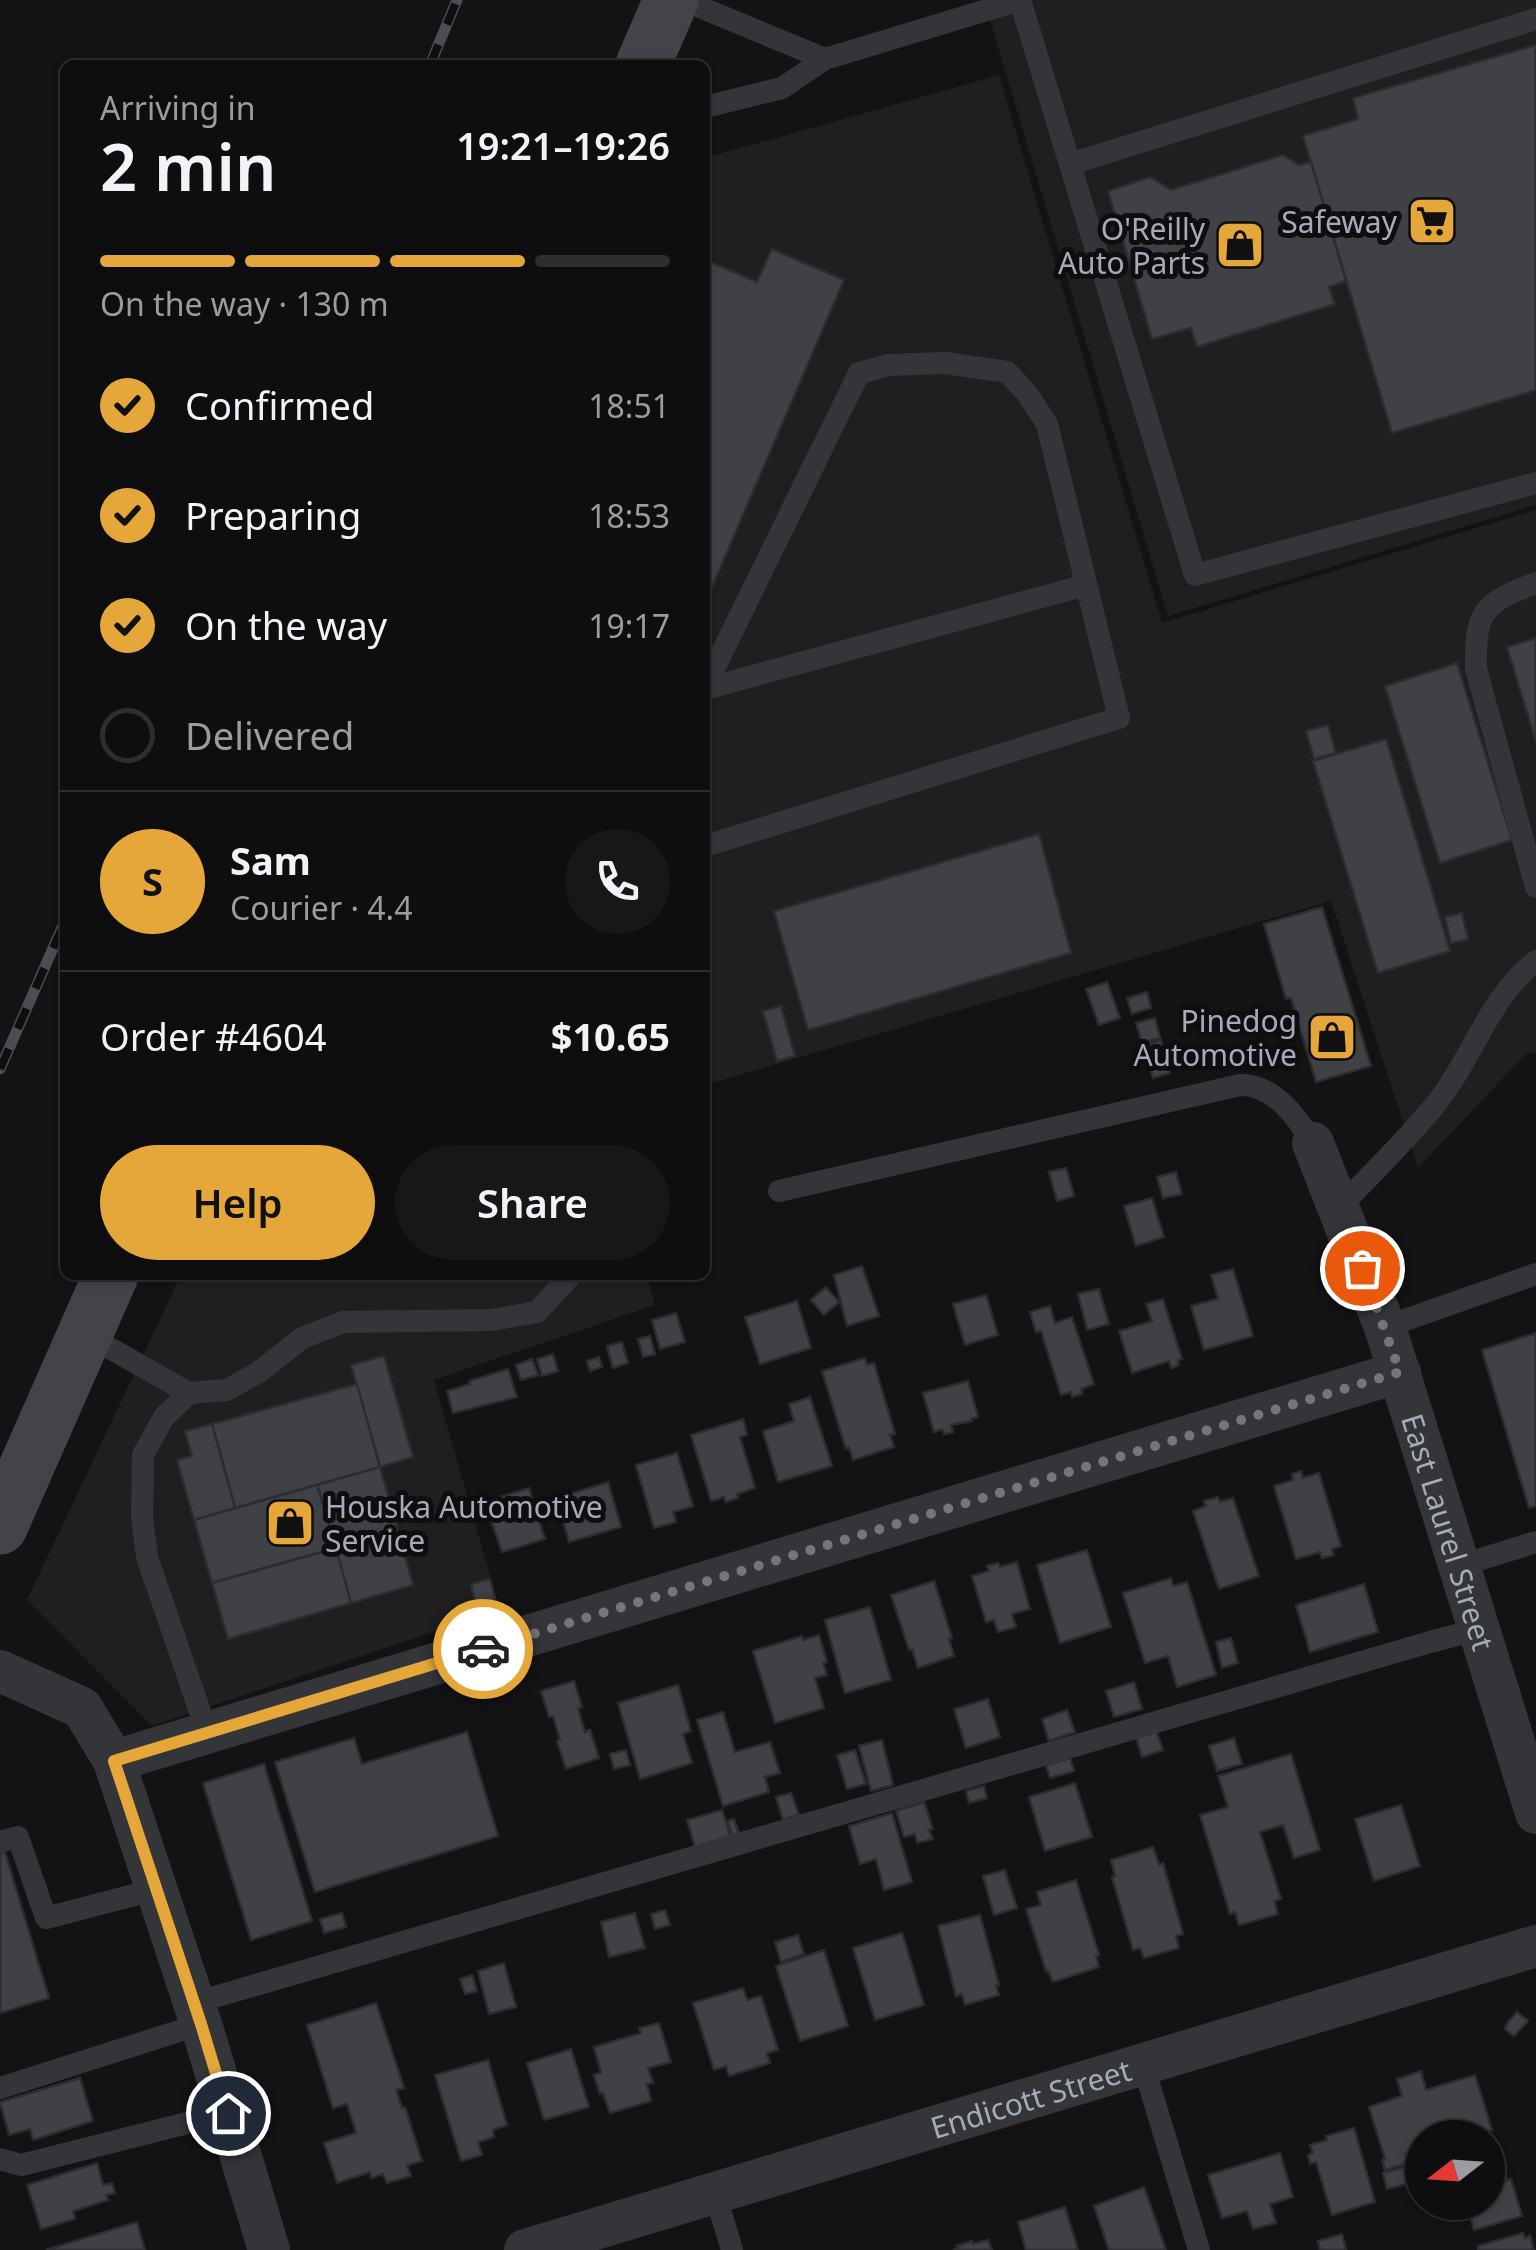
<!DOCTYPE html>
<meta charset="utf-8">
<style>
body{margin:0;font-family:"Noto Sans",sans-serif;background:#171719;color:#f1f3f6;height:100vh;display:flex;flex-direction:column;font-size:38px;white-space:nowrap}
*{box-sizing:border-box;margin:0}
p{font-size:32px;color:#9b9c9f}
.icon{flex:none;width:55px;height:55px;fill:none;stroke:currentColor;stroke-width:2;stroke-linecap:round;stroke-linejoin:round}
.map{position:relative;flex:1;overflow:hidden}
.details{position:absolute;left:60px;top:60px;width:650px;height:1220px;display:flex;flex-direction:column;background:#0e0e10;border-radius:15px;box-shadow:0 2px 8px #0004,0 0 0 2px #2e2e30}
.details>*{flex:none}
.needle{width:65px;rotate:253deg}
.tools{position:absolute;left:1405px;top:2120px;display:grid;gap:20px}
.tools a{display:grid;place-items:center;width:100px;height:100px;border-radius:50%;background:#0e0e10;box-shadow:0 2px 8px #0004,0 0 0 2px #2e2e30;font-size:50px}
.pin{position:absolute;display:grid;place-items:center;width:85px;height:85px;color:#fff;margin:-42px;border:5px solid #fff;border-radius:50%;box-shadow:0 2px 10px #0007}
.courier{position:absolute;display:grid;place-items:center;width:100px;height:100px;margin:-50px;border:8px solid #e6a73a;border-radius:50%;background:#fff;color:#222;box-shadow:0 2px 12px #0007}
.headline em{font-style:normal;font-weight:600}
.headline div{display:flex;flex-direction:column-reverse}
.headline{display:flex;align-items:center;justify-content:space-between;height:170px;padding:0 40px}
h1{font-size:65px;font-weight:600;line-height:75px}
.bar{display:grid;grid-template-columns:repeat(4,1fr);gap:15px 10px;align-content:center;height:120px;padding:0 40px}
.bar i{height:12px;border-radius:8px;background:#2e2e30}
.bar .active{background:#e6a73a}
.bar p{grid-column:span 4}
.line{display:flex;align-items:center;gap:25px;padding:0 40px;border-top:2px solid #2e2e30}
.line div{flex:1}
.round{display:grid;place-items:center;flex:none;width:105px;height:105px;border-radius:52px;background:#171719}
ol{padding:0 40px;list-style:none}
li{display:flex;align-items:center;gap:30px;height:110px}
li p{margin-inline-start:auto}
li .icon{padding:10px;border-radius:50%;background:#e6a73a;color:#111;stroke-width:4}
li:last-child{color:#9b9c9f}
li i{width:55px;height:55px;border:5px solid #2e2e30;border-radius:50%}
.button{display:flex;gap:20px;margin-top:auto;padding:20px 40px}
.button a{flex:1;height:115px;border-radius:60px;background:#e6a73a;color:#111;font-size:40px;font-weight:600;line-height:115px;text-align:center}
.button a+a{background:#171719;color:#f1f3f6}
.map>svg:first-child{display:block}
</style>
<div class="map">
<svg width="1536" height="2250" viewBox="0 0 1536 2250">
<rect width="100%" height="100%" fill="#131315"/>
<g fill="#1f1f22">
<polygon points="984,0 1536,0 1536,505 1168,616"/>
<polygon points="999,75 1162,623 1536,510 1536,1052 1525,1055 1418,1168 1331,901 705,1085 705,171 712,156"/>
<polygon points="181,1275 647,1275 655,1305 434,1380 500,1610 152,1726 27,1600"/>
</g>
<g fill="#404145" stroke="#2d2d31" stroke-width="2.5">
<polygon points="1536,45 1536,390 1392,433 1303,136 1358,119 1353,98"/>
<polygon points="1283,155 1299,165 1311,162 1346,281 1329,287 1335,304 1197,347 1191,328 1152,339 1108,191 1150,177 1171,190"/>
<polygon points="772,249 844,280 710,592 705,590 705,274 711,262 757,282"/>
<polygon points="1536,638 1536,742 1507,647"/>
<polygon points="1457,663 1512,840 1440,863 1385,686"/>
<polygon points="1328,725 1336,753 1314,759 1306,731"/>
<polygon points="1386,739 1450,951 1378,973 1313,761"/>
<polygon points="1039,834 1071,953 808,1030 774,911"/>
<polygon points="1322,907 1371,1066 1316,1082 1291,998 1286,999 1264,924"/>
<polygon points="1462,913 1468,939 1451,943 1445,917"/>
<polygon points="1107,982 1120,1018 1099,1025 1086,989"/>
<polygon points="1147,992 1151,1008 1132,1014 1127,998"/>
<polygon points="781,1006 795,1056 777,1061 763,1011"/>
<polygon points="1155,1018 1160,1038 1142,1043 1136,1023"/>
<polygon points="1161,1040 1165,1055 1148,1060 1143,1046"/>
<polygon points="1167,1059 1170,1073 1153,1078 1149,1064"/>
<polygon points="1066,1168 1074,1196 1057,1201 1049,1172"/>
<polygon points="1176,1172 1182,1194 1163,1198 1157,1177"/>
<polygon points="1152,1198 1164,1237 1136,1246 1124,1206"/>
<polygon points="862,1266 879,1316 847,1326 834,1275"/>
<polygon points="1233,1269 1253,1336 1204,1350 1191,1306 1218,1299 1211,1275"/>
<polygon points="826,1287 839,1302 824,1315 811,1300"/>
<polygon points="1099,1289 1109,1324 1087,1330 1078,1294"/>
<polygon points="986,1295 998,1335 965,1345 953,1304"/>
<polygon points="1163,1299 1182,1359 1178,1360 1179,1365 1171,1368 1169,1361 1132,1373 1119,1331 1152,1321 1146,1304"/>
<polygon points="797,1301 811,1348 760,1364 745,1317"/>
<polygon points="1050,1306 1055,1323 1072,1317 1094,1384 1081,1389 1082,1394 1072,1397 1071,1392 1061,1395 1041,1331 1036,1332 1030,1312"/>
<polygon points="676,1313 685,1342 660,1349 652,1320"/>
<polygon points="1536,1333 1536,1506 1529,1508 1482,1350"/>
<polygon points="650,1336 655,1354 643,1357 638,1339"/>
<polygon points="622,1342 628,1363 613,1368 607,1346"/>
<polygon points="553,1354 558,1371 542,1376 537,1359"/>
<polygon points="384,1356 413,1457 380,1467 351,1365"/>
<polygon points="599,1357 602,1367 590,1371 587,1361"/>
<polygon points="865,1358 867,1365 874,1363 895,1434 890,1435 894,1447 853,1460 849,1447 846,1449 822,1371"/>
<polygon points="532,1359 538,1375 521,1380 516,1365"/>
<polygon points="508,1369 517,1397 453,1413 447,1391 470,1384 469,1381"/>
<polygon points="968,1381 978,1417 971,1419 972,1421 951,1425 953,1432 944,1434 942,1429 934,1432 923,1393"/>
<polygon points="357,1384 380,1467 235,1508 212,1424"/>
<polygon points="810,1397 832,1466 778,1482 763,1431 794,1421 789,1404"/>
<polygon points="743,1419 747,1435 740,1437 755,1488 737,1494 738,1498 726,1502 724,1497 711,1501 691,1435"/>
<polygon points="212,1424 235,1508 194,1520 177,1460 192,1456 185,1431"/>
<polygon points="677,1453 693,1506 673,1512 676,1522 654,1528 636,1465"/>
<polygon points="380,1467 413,1585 351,1603 317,1485"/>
<polygon points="1301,1471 1303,1478 1319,1473 1341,1546 1332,1549 1334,1555 1322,1558 1320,1552 1296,1559 1274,1486 1293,1480 1292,1474"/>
<polygon points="608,1482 621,1527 569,1542 557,1498"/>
<polygon points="317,1485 336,1548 212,1583 194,1520"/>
<polygon points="529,1488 545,1539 502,1552 488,1512 490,1511 487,1501"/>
<polygon points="1218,1497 1220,1502 1233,1498 1259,1576 1219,1589 1193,1511 1206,1506 1204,1501"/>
<polygon points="336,1548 351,1603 228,1639 212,1583"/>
<polygon points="1087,1550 1111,1627 1060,1643 1037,1565"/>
<polygon points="1017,1562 1030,1609 1012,1614 1016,1627 998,1632 994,1620 986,1622 972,1576 989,1571 987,1566 998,1563 1000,1567"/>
<polygon points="1171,1578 1173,1586 1187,1582 1216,1675 1177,1687 1168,1656 1145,1663 1123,1593"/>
<polygon points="490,1579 496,1602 476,1607 471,1584"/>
<polygon points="934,1581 952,1638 949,1639 954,1656 918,1668 912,1649 909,1650 891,1595"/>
<polygon points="1364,1584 1378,1632 1310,1652 1296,1605"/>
<polygon points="870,1607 891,1680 845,1693 825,1620"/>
<polygon points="819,1635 827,1662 823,1663 827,1675 815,1678 824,1708 775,1723 753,1651 802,1636 803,1640"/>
<polygon points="1231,1638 1238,1663 1222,1668 1216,1642"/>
<polygon points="574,1681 582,1707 578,1708 585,1732 590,1730 599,1758 566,1769 557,1741 560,1740 553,1716 549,1717 541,1691"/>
<polygon points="1134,1682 1142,1709 1114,1717 1106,1691"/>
<polygon points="678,1685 691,1731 683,1734 692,1763 640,1779 618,1703"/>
<polygon points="988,1699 1000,1737 966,1748 954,1709"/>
<polygon points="1067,1710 1075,1732 1049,1741 1042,1719"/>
<polygon points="723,1712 735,1752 770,1742 780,1773 765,1777 769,1792 723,1806 697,1720"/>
<polygon points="1156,1731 1163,1750 1142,1757 1136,1738"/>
<polygon points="467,1732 498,1836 315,1892 275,1762 354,1738 362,1764"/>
<polygon points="1234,1738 1242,1764 1217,1771 1209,1746"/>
<polygon points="882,1740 893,1785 871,1791 859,1746"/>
<polygon points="626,1750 630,1765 614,1769 610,1754"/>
<polygon points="855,1750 866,1784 847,1789 837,1755"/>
<polygon points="1291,1754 1320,1850 1294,1858 1283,1825 1260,1832 1281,1899 1274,1901 1278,1914 1239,1925 1235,1912 1230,1914 1200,1815 1228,1807 1218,1776"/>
<polygon points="1070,1758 1074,1771 1050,1778 1046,1765"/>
<polygon points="264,1764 312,1921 251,1940 203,1783"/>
<polygon points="1075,1783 1092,1837 1045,1851 1029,1797"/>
<polygon points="984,1786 987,1798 969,1803 966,1791"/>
<polygon points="791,1793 799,1815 783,1820 776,1797"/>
<polygon points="924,1802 933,1829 929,1830 933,1839 917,1843 915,1834 904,1837 896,1811"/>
<polygon points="1401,1805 1420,1866 1374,1881 1355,1819"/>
<polygon points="722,1810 731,1837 695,1847 687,1820"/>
<polygon points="892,1813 912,1882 884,1890 876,1859 860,1864 849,1826"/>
<polygon points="734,1819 739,1834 732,1835 727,1821"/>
<polygon points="1153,1847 1159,1865 1163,1863 1183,1934 1176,1936 1179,1948 1144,1958 1140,1948 1133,1950 1112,1877 1115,1876 1111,1860"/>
<polygon points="5,1852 49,1998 0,2013 0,1854"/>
<polygon points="1005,1870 1017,1908 994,1915 983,1876"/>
<polygon points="1076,1880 1099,1955 1096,1956 1099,1967 1053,1982 1048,1971 1046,1971 1026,1909 1041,1905 1037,1892"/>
<polygon points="665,1910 670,1925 655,1929 651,1914"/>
<polygon points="342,1913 346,1927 324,1933 320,1919"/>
<polygon points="635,1913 645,1948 609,1957 601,1922"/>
<polygon points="980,1915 999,1985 996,1985 999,1995 965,2005 962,1994 956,1996 938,1926"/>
<polygon points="902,1933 924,2005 875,2020 853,1948"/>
<polygon points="798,1935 804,1954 781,1962 775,1942"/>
<polygon points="824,1950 848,2026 800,2041 776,1966"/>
<polygon points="504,1963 516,2007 489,2014 478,1971"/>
<polygon points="472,1975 477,1991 465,1994 460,1979"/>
<polygon points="743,1988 747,2000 761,1996 778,2050 767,2053 770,2063 729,2076 726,2066 714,2070 693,2003"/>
<polygon points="376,2003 404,2088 396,2090 402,2108 405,2107 422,2161 407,2165 411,2176 387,2183 383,2174 371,2178 370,2172 337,2183 324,2143 356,2133 347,2104 333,2108 307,2025"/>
<polygon points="1517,2012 1528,2021 1514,2036 1505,2029 1507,2026 1506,2025"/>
<polygon points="659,2023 671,2062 648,2068 653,2083 647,2084 651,2101 610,2113 603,2093 600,2094 594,2075 601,2073 594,2047 641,2033 639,2028"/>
<polygon points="571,2049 589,2107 544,2120 527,2063"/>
<polygon points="488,2060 507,2125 493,2130 494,2137 478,2142 482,2155 461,2161 435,2075"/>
<polygon points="1421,2071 1426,2090 1475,2075 1492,2130 1470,2138 1422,2138 1422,2152 1420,2153 1418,2149 1405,2154 1409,2163 1385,2170 1382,2160 1385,2159 1369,2107 1402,2096 1397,2079"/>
<polygon points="80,2078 93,2121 33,2140 30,2129 9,2135 0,2102"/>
<polygon points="1354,2128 1375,2202 1332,2215 1316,2162 1310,2164 1308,2155 1313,2153 1310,2145 1327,2140 1326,2136"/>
<polygon points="1497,2147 1507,2180 1511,2179 1522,2216 1474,2230 1466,2202 1488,2202 1488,2150"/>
<polygon points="1280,2153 1293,2197 1270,2204 1276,2223 1253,2229 1247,2211 1222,2218 1208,2175"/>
<polygon points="97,2163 103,2185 112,2183 115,2193 106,2195 108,2200 73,2211 75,2219 41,2229 27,2185"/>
<polygon points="1406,2167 1410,2183 1387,2189 1383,2173"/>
<polygon points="1144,2187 1166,2250 1109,2250 1094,2206"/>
<polygon points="1065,2207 1078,2250 1026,2250 1018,2222"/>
<polygon points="137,2222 145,2250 46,2250"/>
<polygon points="1523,2233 1525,2238 1530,2236 1534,2250 1478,2250 1478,2246"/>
<polygon points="1342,2234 1346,2250 1320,2250 1318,2241"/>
<polygon points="988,2240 992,2250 953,2250 958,2248 957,2246 972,2241 973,2244"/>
</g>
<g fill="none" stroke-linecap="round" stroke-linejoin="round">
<g stroke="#343539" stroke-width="22">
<polyline points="683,0 825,59"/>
<polyline points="705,107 782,88 825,59 1020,0 1195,575 1536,483"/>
<polyline points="1070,164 1536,19"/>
<path d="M 1536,583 C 1482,603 1475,612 1476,669 L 1536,887"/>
<polyline points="705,687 859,373 889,365 946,363 1007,372 1026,392 1047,424 1119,718 705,846"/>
<polyline points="705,689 1086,585"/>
<path d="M 779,1191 L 1240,1085 C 1273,1084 1297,1117 1313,1143"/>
<path d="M 1339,1208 C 1371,1174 1410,1137 1439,1100 C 1474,1055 1489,997 1536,961"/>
<polyline points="1385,1327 1536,1274"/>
<polyline points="85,1334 189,1393 227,1390 259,1372 302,1338 343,1322 492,1320 537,1312 571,1275"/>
<polyline points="189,1393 164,1417 143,1455 142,1517 147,1557 207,1732"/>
<polyline points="1459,1566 1536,1542"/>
<polyline points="0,1842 18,1837 46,1918 157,1889"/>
<polyline points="194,2003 1430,1642 1479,1629"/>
<polyline points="1143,2064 1199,2250"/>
<polyline points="0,2088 201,2024"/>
<polyline points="0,2159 21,2165 227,2113"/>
<polyline points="715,2193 732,2250"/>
</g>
<g stroke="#343539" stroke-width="42">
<path id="s1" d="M 1313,1143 L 1385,1327 L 1536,1813"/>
<polyline points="0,1671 82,1708 114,1761 201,2024 269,2250"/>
<polyline points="114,1761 1400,1372"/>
<path id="s2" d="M 525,2250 L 1536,1946"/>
</g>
<g stroke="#434449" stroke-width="55">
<polyline points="643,65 671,0"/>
<polyline points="0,1527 111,1275"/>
</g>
<g stroke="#4c4d52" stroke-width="11">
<g id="rail">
<polyline points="430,65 457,0"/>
<polyline points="0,1069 65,921"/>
</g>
</g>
<use href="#rail" stroke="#0e0e10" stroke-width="8" stroke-dasharray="22" stroke-linecap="butt"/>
</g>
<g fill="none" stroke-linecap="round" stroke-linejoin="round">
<polyline stroke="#73767c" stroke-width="10" stroke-dasharray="0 18" points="483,1649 1400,1372 1362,1268"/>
<polyline stroke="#e6a73a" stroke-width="12" points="228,2113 201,2024 114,1761 483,1649"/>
</g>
<defs>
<g id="supermarket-square" transform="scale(2.5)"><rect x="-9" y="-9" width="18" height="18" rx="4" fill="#e6a73a" stroke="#0e0e10"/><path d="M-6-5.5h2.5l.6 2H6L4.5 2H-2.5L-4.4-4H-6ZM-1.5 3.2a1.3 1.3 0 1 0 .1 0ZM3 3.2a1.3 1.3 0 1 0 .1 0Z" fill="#111"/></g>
<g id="shop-square" transform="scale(2.5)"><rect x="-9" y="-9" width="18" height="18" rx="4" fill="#e6a73a" stroke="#0e0e10"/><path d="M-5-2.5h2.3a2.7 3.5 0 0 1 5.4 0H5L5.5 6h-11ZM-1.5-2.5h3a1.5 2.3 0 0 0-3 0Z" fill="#111"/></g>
</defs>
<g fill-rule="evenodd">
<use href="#supermarket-square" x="1432" y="221"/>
<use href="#shop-square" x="1240" y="245"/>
<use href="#shop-square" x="1332" y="1037"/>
<use href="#shop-square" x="290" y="1523"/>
</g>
<g text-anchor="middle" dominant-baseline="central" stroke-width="10" stroke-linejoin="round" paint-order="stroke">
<g font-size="30" fill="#a6abb4" stroke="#0e0e10" text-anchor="end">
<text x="1397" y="221">Safeway</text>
<text x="1205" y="228">O'Reilly<tspan x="1205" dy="34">Auto Parts</tspan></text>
<text x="1297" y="1020">Pinedog<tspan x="1297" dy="34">Automotive</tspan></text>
<text x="325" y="1506" text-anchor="start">Houska Automotive<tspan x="325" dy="34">Service</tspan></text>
</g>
<g font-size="30" fill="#a6abb4" stroke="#0e0e10">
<text stroke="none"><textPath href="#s1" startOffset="412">East Laurel Street</textPath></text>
<text stroke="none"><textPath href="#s2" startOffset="528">Endicott Street</textPath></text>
</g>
</g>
</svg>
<div class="tools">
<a><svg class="needle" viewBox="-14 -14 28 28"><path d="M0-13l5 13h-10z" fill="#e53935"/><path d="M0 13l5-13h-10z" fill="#9b9c9f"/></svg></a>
</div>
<div class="pin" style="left:1362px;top:1268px;background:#ea580c"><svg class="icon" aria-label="bag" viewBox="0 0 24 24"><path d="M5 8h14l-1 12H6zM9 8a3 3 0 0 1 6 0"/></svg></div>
<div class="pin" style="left:228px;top:2113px;background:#1f2937"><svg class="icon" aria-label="home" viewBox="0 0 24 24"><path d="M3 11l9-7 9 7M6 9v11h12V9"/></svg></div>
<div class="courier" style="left:483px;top:1649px"><svg class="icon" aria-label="car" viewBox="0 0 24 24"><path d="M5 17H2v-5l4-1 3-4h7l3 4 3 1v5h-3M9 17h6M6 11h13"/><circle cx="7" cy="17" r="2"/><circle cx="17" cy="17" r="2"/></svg></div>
<section class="details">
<div class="headline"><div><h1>2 min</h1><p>Arriving in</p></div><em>19:21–19:26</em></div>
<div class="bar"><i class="active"></i><i class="active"></i><i class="active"></i><i></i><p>On the way · 130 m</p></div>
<ol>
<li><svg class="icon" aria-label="check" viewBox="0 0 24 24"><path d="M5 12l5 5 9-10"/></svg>Confirmed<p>18:51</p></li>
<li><svg class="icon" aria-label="check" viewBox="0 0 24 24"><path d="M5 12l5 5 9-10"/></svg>Preparing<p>18:53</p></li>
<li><svg class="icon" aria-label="check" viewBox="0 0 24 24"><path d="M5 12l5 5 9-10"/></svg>On the way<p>19:17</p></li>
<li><i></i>Delivered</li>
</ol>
<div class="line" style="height:180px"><b class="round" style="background:#e6a73a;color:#111">S</b><div><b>Sam</b><p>Courier · 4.4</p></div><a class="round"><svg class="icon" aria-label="phone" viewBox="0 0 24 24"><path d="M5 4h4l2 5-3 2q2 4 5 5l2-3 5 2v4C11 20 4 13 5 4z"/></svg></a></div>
<div class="line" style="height:130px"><div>Order #4604</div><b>$10.65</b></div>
<div class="button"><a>Help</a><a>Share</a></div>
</section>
</div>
